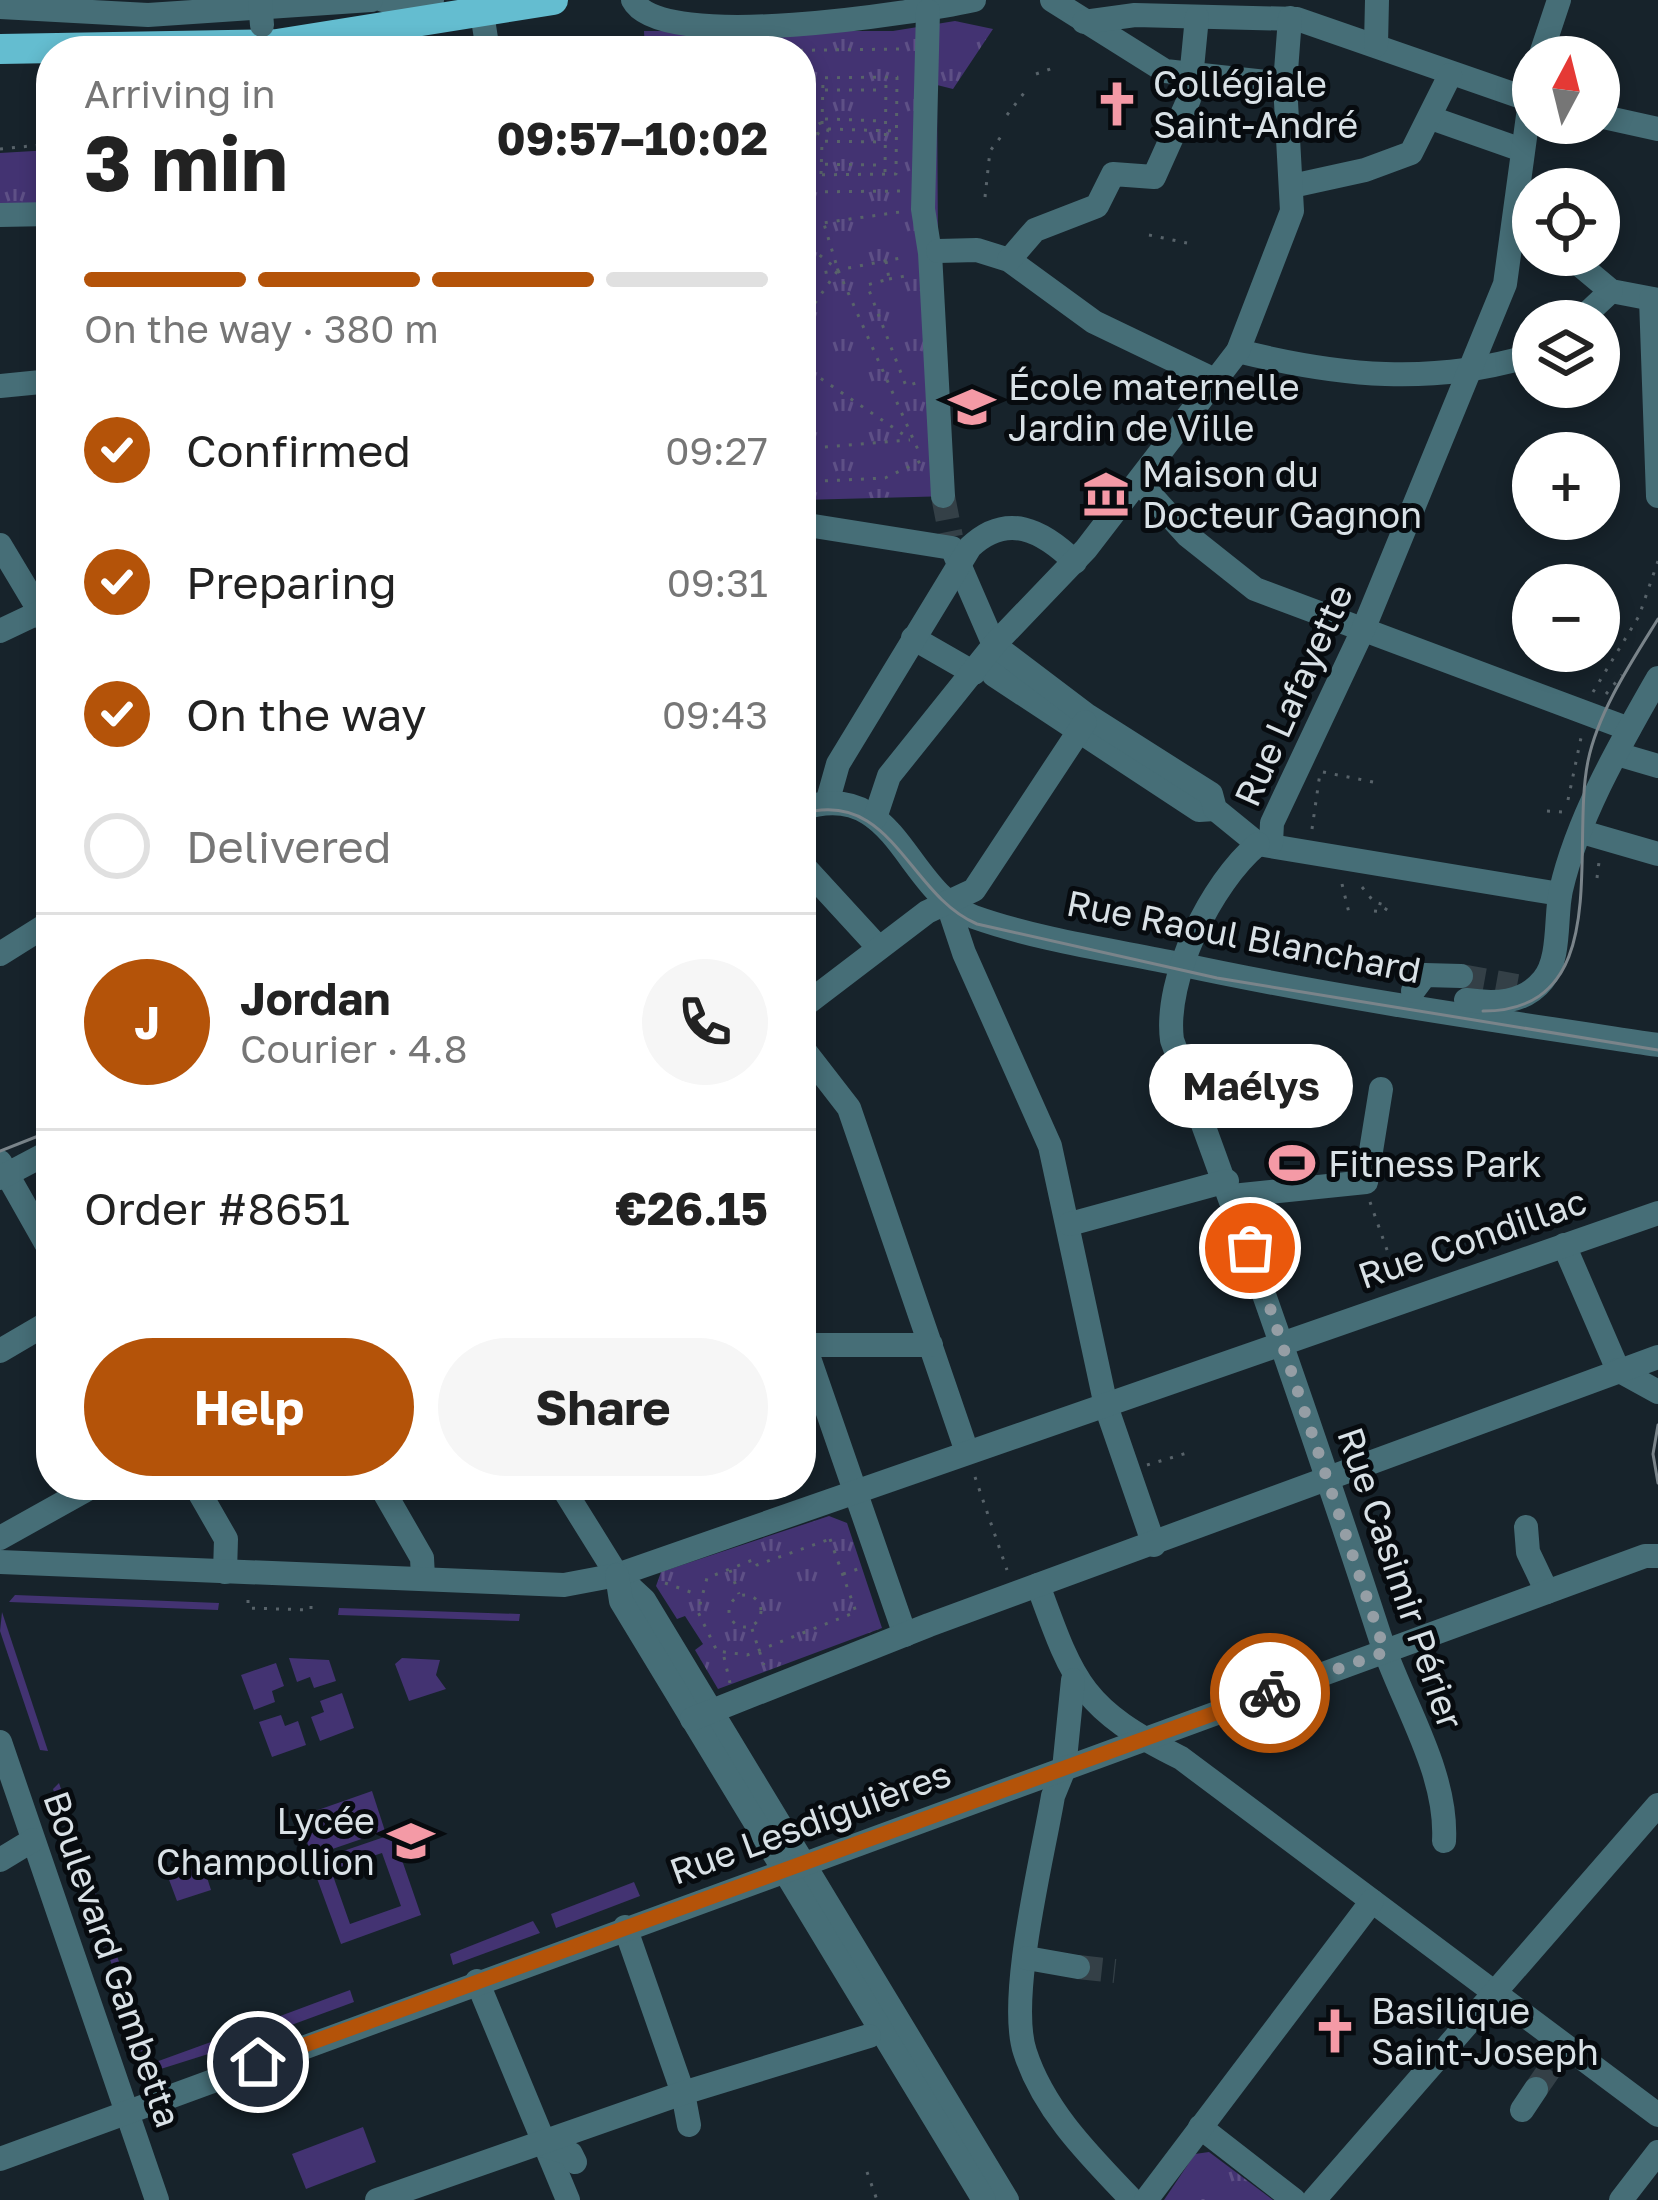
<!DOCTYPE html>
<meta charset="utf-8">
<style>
body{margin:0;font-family:"Golos Text",sans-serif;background:#f6f6f6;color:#222;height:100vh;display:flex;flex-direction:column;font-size:45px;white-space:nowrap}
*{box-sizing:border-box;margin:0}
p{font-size:39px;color:#767676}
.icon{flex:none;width:66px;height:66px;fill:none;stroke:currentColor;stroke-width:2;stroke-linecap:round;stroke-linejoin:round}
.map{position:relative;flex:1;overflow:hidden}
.side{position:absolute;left:36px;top:36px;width:780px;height:1464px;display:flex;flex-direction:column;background:#fff;border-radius:48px;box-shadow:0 6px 18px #0003}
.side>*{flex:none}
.needle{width:78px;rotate:7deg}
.fabs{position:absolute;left:1512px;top:36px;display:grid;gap:24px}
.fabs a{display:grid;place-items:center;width:108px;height:108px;border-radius:50%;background:#fff;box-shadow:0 6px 18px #0003;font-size:60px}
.pin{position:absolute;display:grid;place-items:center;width:102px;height:102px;color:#fff;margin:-51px;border:6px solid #fff;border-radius:50%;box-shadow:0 3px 12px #0007}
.courier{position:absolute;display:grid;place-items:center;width:120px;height:120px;margin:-60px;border:9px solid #b45309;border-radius:50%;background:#fff;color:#222;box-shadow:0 3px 15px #0007}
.bubble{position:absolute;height:84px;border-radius:42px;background:#fff;box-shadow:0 6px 18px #0003;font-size:39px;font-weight:700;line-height:84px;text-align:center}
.overview em{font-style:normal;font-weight:700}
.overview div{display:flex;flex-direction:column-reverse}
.overview{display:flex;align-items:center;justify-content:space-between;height:204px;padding:0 48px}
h1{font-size:78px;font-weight:700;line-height:90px}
.bar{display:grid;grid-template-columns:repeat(4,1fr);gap:18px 12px;align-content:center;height:144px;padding:0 48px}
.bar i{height:15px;border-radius:9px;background:#e0e0e0}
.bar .active{background:#b45309}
.bar p{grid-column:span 4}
.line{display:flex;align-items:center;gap:30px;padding:0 48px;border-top:3px solid #e0e0e0}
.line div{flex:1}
.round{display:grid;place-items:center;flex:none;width:126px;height:126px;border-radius:63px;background:#f6f6f6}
ol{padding:0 48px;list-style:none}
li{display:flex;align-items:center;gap:36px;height:132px}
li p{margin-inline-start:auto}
li .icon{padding:12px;border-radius:50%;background:#b45309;color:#fff;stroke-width:4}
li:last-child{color:#767676}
li i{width:66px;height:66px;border:6px solid #e0e0e0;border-radius:50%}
.button{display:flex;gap:24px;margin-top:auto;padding:24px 48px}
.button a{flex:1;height:138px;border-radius:72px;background:#b45309;color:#fff;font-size:48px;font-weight:700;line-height:138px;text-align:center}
.button a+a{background:#f6f6f6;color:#222}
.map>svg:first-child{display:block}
</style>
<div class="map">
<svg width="1658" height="2200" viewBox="0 0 1658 2200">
<defs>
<pattern id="park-tufts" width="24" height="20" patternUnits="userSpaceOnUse" patternTransform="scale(3)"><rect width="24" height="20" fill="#433372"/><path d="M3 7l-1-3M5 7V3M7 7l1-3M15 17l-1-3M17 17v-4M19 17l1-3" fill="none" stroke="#5e5086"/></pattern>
</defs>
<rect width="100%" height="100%" fill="#17232b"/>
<g fill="#433372" fill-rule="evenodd">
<polygon points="15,1595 219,1603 218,1610 9,1602"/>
<polygon points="339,1608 520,1614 519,1621 338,1615"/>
<polygon points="2,1612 48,1751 40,1750 0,1631"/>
<polygon points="289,1658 329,1660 336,1681 314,1688 310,1677 297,1682"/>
<polygon points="402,1658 440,1660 436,1675 446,1689 409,1701 395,1664"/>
<polygon points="276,1663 284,1686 272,1691 275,1702 254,1710 241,1675"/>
<polygon points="342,1693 354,1728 320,1741 311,1717 324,1712 320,1701"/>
<polygon points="281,1715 285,1726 298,1721 306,1745 272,1757 259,1722"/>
<polygon points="59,1783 153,2063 233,2034 240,2044 148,2073 53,1789"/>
<polygon points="372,1791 385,1831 312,1856 298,1817"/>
<path d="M 393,1834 L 421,1915 L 341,1944 L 311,1862 ZM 382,1853 L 401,1906 L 350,1924 L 331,1870 Z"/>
<polygon points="203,1865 211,1890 177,1901 168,1877"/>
<polygon points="634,1882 640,1896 556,1928 551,1914"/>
<polygon points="533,1921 540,1933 453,1965 450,1954"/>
<polygon points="350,1990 354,2002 256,2038 256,2025"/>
<polygon points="363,2127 376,2162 306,2189 292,2154"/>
</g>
<g fill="url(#park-tufts)">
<polygon points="955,21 993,29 953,89 937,85 938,251 951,496 801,500 801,51 645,51 644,31 893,31"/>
<polygon points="51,150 51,205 0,208 0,153"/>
<polygon points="829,1516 847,1523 882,1628 718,1689 695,1650 703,1644 685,1616 677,1619 656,1586 661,1572"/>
<polygon points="1209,2152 1273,2200 1164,2200 1195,2154"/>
</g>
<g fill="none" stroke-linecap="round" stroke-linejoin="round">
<g stroke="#344047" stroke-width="24" stroke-dasharray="24 12" stroke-linecap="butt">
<polyline points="943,496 951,537"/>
<polyline points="1461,976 1517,986"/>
<polyline points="1078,1967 1115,1971"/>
<polyline points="1536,2089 1556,2060"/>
</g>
<g stroke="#58636a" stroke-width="3" stroke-dasharray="3 9" stroke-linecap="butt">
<polyline points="641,51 677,45"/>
<polyline points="740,51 906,49"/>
<polyline points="1036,74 1056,67"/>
<polyline points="801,78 897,77 896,174 801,175"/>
<polyline points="801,90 884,90"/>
<polyline points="1007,115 1024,93"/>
<polyline points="801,118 883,121"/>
<circle cx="822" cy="129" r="6"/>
<polyline points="822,124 823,80"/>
<polyline points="801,129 816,129"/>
<polyline points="828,129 896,131"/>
<polyline points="801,141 884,142"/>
<polyline points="0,149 51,144"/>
<polyline points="801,164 883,165"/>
<polyline points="885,172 886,80"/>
<polyline points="821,174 822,142"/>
<polyline points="801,192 901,191"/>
<polyline points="985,197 990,151 1003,134"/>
<polyline points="801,226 900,212"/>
<polyline points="1149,235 1187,243"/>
<polyline points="801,240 838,270 919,452"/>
<polyline points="886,261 889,279 867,285 906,386 916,383"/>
<polyline points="801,277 906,257"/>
<polyline points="889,279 911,275"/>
<polyline points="801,323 838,270 824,224"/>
<polyline points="801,365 910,439"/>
<polyline points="801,449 910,440"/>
<polyline points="801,482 885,478 921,461"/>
<polyline points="1593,692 1639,616 1658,561"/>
<polyline points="1606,694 1622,675"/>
<polyline points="1323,772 1373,782"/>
<polyline points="1568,800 1582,733"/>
<polyline points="1547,811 1564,812"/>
<polyline points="1312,829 1320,773"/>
<polyline points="1597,878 1599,862"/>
<polyline points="1342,884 1350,917"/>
<polyline points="1362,887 1374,902 1388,906 1384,912 1373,911"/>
<polyline points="1370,1202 1397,1278"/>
<polyline points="1147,1465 1187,1453"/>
<polyline points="975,1477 1007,1570"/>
<polygon points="830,1539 856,1612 747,1655 717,1651 698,1612 707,1578 755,1559 757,1565"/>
<polyline points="730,1570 739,1594"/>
<polyline points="843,1574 861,1568"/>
<polyline points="665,1583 696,1594"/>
<circle cx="745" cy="1611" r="16"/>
<polyline points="248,1600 248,1608 311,1610 311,1602"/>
<polyline points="752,1629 764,1665"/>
<polyline points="724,1657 730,1683"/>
<polyline points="867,2172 877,2200"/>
</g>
<g stroke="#466e77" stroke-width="24">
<polyline points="383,0 401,5 432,0"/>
<path d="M 633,0 C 661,54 919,12 974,0"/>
<polyline points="1052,0 1165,71 1285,84"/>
<polyline points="0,7 148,15 371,0"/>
<polyline points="928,11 923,209 930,253 943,496"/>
<polyline points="482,13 488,51"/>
<polyline points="1084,22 1135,15 1297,19 1533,101"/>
<polyline points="1376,45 1377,0"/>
<polyline points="1540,57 1559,0"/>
<polyline points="1599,116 1658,129"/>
<polyline points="1431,118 1522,150"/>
<polyline points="1292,186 1365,170 1411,153 1450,75"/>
<polyline points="0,215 51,214"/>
<polyline points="938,251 977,250 1009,260 1094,322 1219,382"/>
<polyline points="1568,255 1611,291 1658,300"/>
<polyline points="1009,260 1035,230 1097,206 1113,174 1154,177 1189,99 1197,17"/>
<polyline points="1651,299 1658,496"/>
<polyline points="1579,321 1611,291"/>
<path d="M 1238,351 C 1339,376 1432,386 1533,355"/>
<polyline points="0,386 51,381"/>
<polyline points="1140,483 1187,535 1255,589 1629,729"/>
<polyline points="801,524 952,548 994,645 994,675 1199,810 1215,809"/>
<polyline points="0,545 51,630"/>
<polyline points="0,631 40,612"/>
<polyline points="913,638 974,673"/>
<polyline points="994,645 1088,716 1211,794 1215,809 1258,844 1560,894"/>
<polyline points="1617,754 1658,766"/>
<path d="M 827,803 L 838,764 L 970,547 C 1007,512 1042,530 1075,562"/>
<path d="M 801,809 C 898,776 904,892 974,917 C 1039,940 1111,950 1179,964 C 1337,998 1499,1021 1658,1045"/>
<polyline points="875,818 889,776 994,645 1086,549 1238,351 1292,211 1285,84 1290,18"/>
<polyline points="1582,832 1658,854"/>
<polyline points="1271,843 1272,823 1363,630 1505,284 1533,79"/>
<path d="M 1258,844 C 1211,883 1164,979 1172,1040 C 1245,1237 1314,1434 1379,1634 C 1400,1700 1448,1771 1444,1841"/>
<polyline points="801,863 879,948"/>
<polyline points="947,902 964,953 1050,1146 1106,1406 1154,1545"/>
<polyline points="0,954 51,922"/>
<polyline points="1413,991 1425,975 1461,976"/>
<path d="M 1466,1000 C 1494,1004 1524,1004 1543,980 C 1561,959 1555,915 1561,890 C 1578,816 1621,743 1658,678"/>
<polyline points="801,1008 927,912 974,890 1085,722"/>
<polyline points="801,1046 849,1108 967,1452"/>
<polyline points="0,1162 51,1252"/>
<polyline points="0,1178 51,1151"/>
<polyline points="1232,1196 1366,1182 1381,1089"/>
<polyline points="1070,1224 1227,1181"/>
<polyline points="1564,1245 1618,1370"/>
<polyline points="801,1335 905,1635"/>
<polyline points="801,1345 931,1345"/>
<polyline points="0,1351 51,1321"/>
<polyline points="1618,1370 1658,1392"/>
<polyline points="195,1485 226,1539 225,1572"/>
<polyline points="380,1485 422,1558 423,1577"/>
<polyline points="561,1485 617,1575 644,1600 1007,2200"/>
<polyline points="1526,1527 1528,1552 1547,1592"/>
<polyline points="0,1538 95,1485"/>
<polyline points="0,1562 564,1585 617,1575 1658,1213"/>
<polyline points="617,1575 621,1601 984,2200"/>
<path d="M 1038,1585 C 1074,1684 1082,1709 1181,1758 L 1658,2115"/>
<path d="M 1073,1680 L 1064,1769 L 1053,1796 C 1043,1856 1007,1998 1025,2052 C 1044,2111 1090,2156 1132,2200"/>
<polyline points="692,1719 929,1625 1658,1357"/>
<polyline points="0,1742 157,2200"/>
<polyline points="0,1860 33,1840"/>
<polyline points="625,1927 683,2093 689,2125"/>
<polyline points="1027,1958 1078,1967"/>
<polyline points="477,1981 568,2200"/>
<polyline points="1522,2110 1536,2089"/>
<polyline points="1200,2127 1294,2200"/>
<polyline points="542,2145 571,2154 575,2162"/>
<polyline points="0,2159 1645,1556 1658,1556"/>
<polyline points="377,2200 683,2093 869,2036"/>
<polyline points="1146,2200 1372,1901"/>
<polyline points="1314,2200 1658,1805"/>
<polyline points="1621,2200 1658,2152"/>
</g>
<polyline stroke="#64bdd0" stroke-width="30" points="0,49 277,44 553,0"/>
<g stroke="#7a848a" stroke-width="3">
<path d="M 801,814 C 892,787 908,895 977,924 L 1217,978 L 1658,1050"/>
<path d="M 1483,1011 C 1615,1011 1570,848 1588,761 C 1598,712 1632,661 1658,619"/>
<polyline points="0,1151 51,1131"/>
<polyline points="1658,1425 1653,1454 1658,1483"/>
</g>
<polyline stroke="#466e77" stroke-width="24" points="260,0 262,25"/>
</g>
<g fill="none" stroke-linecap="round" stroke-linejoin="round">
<polyline stroke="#959ea5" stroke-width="12" stroke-dasharray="0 21.6" points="1250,1248 1385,1652 1270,1693"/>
<polyline stroke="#b45309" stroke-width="15" points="258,2062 1270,1693"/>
</g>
<defs>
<g id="church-bare" transform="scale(3.6)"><path d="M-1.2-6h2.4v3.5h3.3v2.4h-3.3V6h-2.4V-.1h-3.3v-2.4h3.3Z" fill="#f49aa6" stroke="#070b0f" stroke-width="2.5" paint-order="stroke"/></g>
<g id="school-bare" transform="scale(3.6)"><path d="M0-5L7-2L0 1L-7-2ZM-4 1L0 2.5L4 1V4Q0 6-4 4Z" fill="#f49aa6" stroke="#070b0f" stroke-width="2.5" paint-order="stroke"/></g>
<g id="museum-bare" transform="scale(3.6)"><path d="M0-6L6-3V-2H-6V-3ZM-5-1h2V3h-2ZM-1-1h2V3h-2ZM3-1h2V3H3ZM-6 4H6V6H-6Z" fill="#f49aa6" stroke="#070b0f" stroke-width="2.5" paint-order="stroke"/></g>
<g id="stadium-bare" transform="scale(3.6)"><path d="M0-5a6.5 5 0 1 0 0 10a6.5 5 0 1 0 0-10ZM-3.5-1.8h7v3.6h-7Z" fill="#f49aa6" stroke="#070b0f" stroke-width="2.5" paint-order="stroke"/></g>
</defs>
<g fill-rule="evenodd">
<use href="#church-bare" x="1117" y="104"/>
<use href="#school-bare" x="972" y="407"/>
<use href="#museum-bare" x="1106" y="494"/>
<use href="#stadium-bare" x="1292" y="1163"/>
<use href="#school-bare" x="411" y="1841"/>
<use href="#church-bare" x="1335" y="2031"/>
</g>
<g text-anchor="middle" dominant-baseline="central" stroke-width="10" stroke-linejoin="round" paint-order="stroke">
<g font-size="36" fill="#d9e1e6" stroke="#070b0f" text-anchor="start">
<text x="1153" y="83">Collégiale<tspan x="1153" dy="41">Saint-André</tspan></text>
<text x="1008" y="386">École maternelle<tspan x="1008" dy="41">Jardin de Ville</tspan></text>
<text x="1142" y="473">Maison du<tspan x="1142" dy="41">Docteur Gagnon</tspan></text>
<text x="1328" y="1163">Fitness Park</text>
<text x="375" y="1820" text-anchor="end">Lycée<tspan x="375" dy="41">Champollion</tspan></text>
<text x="1371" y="2010">Basilique<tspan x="1371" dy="41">Saint-Joseph</tspan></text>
</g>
<g font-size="36" fill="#d9e1e6" stroke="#070b0f">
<text transform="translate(1293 695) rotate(-66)">Rue Lafayette</text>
<text transform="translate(1244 936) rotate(11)">Rue Raoul Blanchard</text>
<text transform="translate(1472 1238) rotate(-19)">Rue Condillac</text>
<text transform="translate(1401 1578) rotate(71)">Rue Casimir Périer</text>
<text transform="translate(810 1822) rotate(-20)">Rue Lesdiguières</text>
<text transform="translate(113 1959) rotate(71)">Boulevard Gambetta</text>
</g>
</g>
</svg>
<div class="fabs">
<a><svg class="needle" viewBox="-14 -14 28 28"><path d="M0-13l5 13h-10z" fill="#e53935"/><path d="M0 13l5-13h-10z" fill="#767676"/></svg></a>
<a><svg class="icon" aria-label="locate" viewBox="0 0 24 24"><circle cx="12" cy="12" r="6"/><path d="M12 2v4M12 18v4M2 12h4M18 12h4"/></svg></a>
<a><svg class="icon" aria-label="layers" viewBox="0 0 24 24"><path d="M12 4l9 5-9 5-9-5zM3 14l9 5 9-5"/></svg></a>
<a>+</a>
<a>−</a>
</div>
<div class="pin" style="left:1250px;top:1248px;background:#ea580c"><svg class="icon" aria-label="bag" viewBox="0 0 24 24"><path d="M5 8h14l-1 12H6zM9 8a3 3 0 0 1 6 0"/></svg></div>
<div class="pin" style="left:258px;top:2062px;background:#1f2937"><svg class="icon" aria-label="home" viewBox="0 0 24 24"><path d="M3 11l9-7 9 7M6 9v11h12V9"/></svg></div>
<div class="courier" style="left:1270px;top:1693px"><svg class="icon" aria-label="bike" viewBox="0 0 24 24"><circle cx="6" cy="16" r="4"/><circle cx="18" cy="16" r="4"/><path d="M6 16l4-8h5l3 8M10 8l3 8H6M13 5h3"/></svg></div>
<div class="bubble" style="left:1149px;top:1044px;width:204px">Maélys</div>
<section class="side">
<div class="overview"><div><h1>3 min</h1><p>Arriving in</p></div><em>09:57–10:02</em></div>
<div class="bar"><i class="active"></i><i class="active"></i><i class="active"></i><i></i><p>On the way · 380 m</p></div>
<ol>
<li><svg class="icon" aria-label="check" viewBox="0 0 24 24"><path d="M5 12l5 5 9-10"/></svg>Confirmed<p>09:27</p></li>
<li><svg class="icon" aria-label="check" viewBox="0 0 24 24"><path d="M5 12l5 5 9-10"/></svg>Preparing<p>09:31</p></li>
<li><svg class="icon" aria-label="check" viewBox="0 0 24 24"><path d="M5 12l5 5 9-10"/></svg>On the way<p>09:43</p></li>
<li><i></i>Delivered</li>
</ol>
<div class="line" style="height:216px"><b class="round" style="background:#b45309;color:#fff">J</b><div><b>Jordan</b><p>Courier · 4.8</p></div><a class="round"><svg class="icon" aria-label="phone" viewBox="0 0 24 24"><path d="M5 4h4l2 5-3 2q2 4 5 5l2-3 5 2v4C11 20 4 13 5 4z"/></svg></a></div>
<div class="line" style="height:156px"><div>Order #8651</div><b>€26.15</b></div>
<div class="button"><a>Help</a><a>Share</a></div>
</section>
</div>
